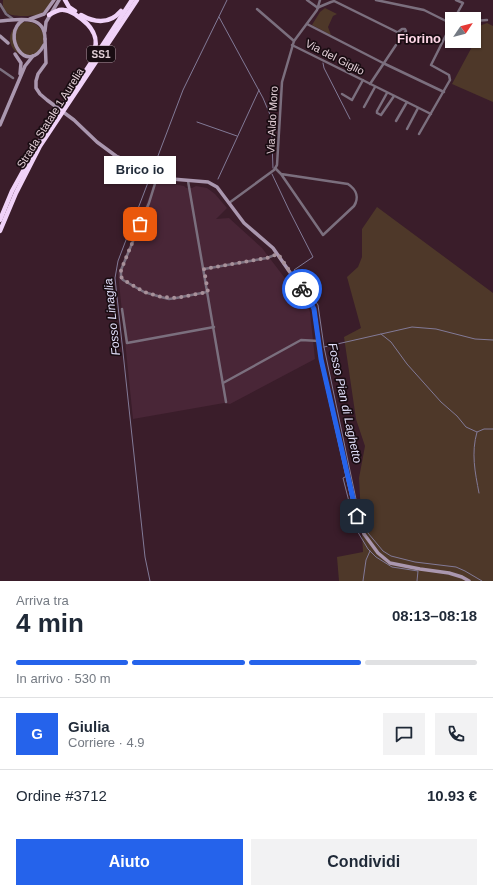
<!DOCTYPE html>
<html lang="it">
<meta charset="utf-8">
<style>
body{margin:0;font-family:Arial,sans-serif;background:#f2f2f3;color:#1f2937;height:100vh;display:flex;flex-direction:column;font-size:15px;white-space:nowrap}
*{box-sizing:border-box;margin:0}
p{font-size:13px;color:#747a83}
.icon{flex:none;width:22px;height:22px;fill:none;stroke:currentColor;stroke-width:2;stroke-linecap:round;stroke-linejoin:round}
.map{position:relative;height:581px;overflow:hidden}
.details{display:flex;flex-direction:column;background:#fff;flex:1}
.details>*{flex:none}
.needle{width:26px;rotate:55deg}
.fabs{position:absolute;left:445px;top:12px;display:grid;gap:8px}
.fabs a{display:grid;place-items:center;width:36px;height:36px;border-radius:0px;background:#fff;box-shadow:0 1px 3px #0004;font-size:20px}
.pin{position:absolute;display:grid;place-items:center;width:34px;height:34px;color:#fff;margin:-17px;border-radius:8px;box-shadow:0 2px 6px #0006}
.courier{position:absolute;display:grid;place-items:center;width:40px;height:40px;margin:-20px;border:3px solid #2563eb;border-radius:50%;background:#fff;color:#222;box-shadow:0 1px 5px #0007}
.bubble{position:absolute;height:28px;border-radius:0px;background:#fff;box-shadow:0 1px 3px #0004;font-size:13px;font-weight:600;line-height:28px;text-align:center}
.summary em{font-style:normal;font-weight:600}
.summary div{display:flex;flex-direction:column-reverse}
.summary{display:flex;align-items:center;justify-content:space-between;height:68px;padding:0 16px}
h1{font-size:26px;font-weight:600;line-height:30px}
.bar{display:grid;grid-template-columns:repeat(4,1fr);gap:6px 4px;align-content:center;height:48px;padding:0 16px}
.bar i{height:5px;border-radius:3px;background:#e0e1e3}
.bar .current{background:#2563eb}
.bar p{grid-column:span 4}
.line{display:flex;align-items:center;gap:10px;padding:0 16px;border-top:1px solid #e0e1e3}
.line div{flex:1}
.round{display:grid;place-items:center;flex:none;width:42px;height:42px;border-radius:0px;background:#f2f2f3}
.cta{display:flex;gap:8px;margin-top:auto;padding:8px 16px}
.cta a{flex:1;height:46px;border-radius:0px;background:#2563eb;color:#fff;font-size:16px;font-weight:600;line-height:46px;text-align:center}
.cta a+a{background:#f2f2f3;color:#1f2937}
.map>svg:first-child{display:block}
</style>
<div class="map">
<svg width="493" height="581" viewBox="0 0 493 581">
<rect width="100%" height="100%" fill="#3a1d2a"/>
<polygon fill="#492637" points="156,176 172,184 184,186 186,188 192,188 196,186 207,188 215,194 227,208 216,219 229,218 262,248 284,277 307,302 310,312 315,359 230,404 224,403 133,419 118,273 148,200"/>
<g fill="#4e3829">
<path d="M 3,0 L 53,0 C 49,5 46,11 40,14 C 36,16 32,15 28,16 C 16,16 1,17 3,0 Z"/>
<polygon points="325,8 337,14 333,16 328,27 331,35 312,25 320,12"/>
<circle cx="27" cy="39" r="17"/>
<polygon points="487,23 493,26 493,102 452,84 474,43 474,28"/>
<polygon points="377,207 493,293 493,581 339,581 337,557 363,552 359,478 365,446 356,419 344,337 361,328 347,277 358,267 362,257 362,229"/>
</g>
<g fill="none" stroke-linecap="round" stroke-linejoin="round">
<g stroke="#827a97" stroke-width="1">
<polyline points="219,17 263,98 271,117 273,168"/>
<polyline points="323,63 324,68 350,119"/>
<polyline points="197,122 237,136"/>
<polyline points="153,169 183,90 227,0"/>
<polyline points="272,174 289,210 313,257 294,270 318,305 324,347 357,504 363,523 368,533 383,551 391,556 415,562 456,567 465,571 482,581"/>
<polyline points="218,179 259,90"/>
<polyline points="381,334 391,342 407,364 441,402 457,416 466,427 477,432 484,429 493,429"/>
<polyline points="324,347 412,327 436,329 475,339 493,340"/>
<path d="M 477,432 C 471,453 475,472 479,493"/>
<polyline points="345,477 343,478 356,529 368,549 376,557 392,567 418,571 417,581"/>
<polyline points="150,581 145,557 115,278 118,261 152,172"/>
<polyline points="363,581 366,560 370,551"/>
</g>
<g stroke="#7b6f7e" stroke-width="2.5">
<polyline points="307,0 318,8"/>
<polyline points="376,0 424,10 452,24"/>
<polyline points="0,4 6,14 13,19"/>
<polyline points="319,7 331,2 334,1 403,35 406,31 405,29 402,29 398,32"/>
<polyline points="257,9 294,41"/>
<polyline points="454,19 463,3 456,0"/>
<polyline points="474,21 487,20"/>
<polyline points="307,24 383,63 444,92"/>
<polyline points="292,45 431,114"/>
<polyline points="0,69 13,78"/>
<polyline points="370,84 396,45"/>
<polyline points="387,93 377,111 377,113 381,115 394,96"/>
<polyline points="342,94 352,100 363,80"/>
<polyline points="364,107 375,87"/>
<polyline points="396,121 407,102"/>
<polyline points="407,129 418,108"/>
<polyline points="419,134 450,80 449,75 431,65 452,23"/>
<path d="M 276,169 L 281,174 L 323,235 L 354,206 C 359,198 357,190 348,184 L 281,174"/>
<polyline points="158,174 149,203 121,270 121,277 123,280 144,292 161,297 169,299 176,298 207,292"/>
<polyline points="188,181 226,402"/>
<polyline points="229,203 274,170 277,165 282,82 294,41 317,10 320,0"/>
<polyline points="204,269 267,258 277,254"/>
<polyline points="122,309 127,343 214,327"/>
<polyline points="223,383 301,340 319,341"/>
</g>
<g stroke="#aa97af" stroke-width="3.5">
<polyline points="30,19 44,14 54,0"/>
<path d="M 23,20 C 0,35 27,77 44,45"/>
<path d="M 0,21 C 17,20 45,13 45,39"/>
<polyline points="45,31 46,22 59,0"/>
<polyline points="0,36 8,43"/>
<polyline points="45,39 46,63 38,74 36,81 36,88 40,94 47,100 74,120 97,142 116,156 172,179 208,182 217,187 244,223 273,248 310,301 314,309 321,359 354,506 364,534 378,553 390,563 420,569 449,573 462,577 469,581"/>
<polyline points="15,54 21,63 20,74"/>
<polyline points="0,125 25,66 33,56"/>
</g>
<g stroke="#f0d2f8" stroke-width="4.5">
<polyline points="65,0 69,7 75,11"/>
<path d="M 49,15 C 54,12 59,9 64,10 C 69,10 72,13 76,15 C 90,24 102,38 92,55"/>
<path d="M 81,15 C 95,23 110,24 121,11"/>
<polyline points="0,220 12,191 38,144 132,0"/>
<polyline points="0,231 16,193 40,146 137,0"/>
</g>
</g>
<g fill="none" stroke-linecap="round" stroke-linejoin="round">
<polyline stroke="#a8919a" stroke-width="4" stroke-dasharray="0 7.2" points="140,224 121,270 121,277 124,280 144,292 162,297 176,298 208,292 204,269 267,258 278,254 302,289"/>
<polyline stroke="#2563eb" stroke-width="5" points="302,289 310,301 314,309 321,359 357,516"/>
</g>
<g text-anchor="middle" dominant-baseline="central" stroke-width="3.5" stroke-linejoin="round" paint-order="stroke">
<rect fill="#190c12" stroke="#a6949c" stroke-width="1" x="87" y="46" width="28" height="16" rx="3"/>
<g font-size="10" font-weight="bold" fill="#e3cfd7">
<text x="101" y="54">SS1</text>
</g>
<g font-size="11" fill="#e3cfd7" stroke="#190c12">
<text transform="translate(335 57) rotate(27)">Via del Giglio</text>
<text transform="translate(50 118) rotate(-58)">Strada Statale 1 Aurelia</text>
<text transform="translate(272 120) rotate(-87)">Via Aldo Moro</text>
</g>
<g font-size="12" font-style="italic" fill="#e0def9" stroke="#190c12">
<text transform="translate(112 317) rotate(-96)">Fosso Linaglia</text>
<text transform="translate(345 403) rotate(78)">Fosso Pian di Laghetto</text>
</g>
<g font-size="13" font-weight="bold" fill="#ffd7e7" stroke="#190c12">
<text x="419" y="38">Fiorino</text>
</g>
</g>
</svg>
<div class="fabs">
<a><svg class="needle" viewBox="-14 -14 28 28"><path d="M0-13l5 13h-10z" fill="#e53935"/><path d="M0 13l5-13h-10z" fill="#747a83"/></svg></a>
</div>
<div class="pin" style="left:140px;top:224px;background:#ea580c"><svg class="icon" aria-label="bag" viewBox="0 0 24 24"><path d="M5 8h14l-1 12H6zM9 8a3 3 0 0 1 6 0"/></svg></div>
<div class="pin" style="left:357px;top:516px;background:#1f2937"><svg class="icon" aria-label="home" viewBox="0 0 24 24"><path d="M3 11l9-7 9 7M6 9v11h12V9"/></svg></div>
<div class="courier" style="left:302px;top:289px"><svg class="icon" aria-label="bike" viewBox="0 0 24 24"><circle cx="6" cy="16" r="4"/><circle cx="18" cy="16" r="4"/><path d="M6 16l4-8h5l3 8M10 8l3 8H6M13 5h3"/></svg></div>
<div class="bubble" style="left:104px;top:156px;width:72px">Brico io</div>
</div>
<section class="details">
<div class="summary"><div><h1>4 min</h1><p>Arriva tra</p></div><em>08:13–08:18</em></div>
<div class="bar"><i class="current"></i><i class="current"></i><i class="current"></i><i></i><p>In arrivo · 530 m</p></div>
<div class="line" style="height:72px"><b class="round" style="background:#2563eb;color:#fff">G</b><div><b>Giulia</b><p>Corriere · 4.9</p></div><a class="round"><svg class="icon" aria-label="chat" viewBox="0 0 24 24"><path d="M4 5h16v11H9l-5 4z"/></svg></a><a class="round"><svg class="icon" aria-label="phone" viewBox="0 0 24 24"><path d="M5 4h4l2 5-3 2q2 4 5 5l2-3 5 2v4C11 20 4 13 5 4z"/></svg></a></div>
<div class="line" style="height:52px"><div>Ordine #3712</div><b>10.93 €</b></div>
<div class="cta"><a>Aiuto</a><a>Condividi</a></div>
</section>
